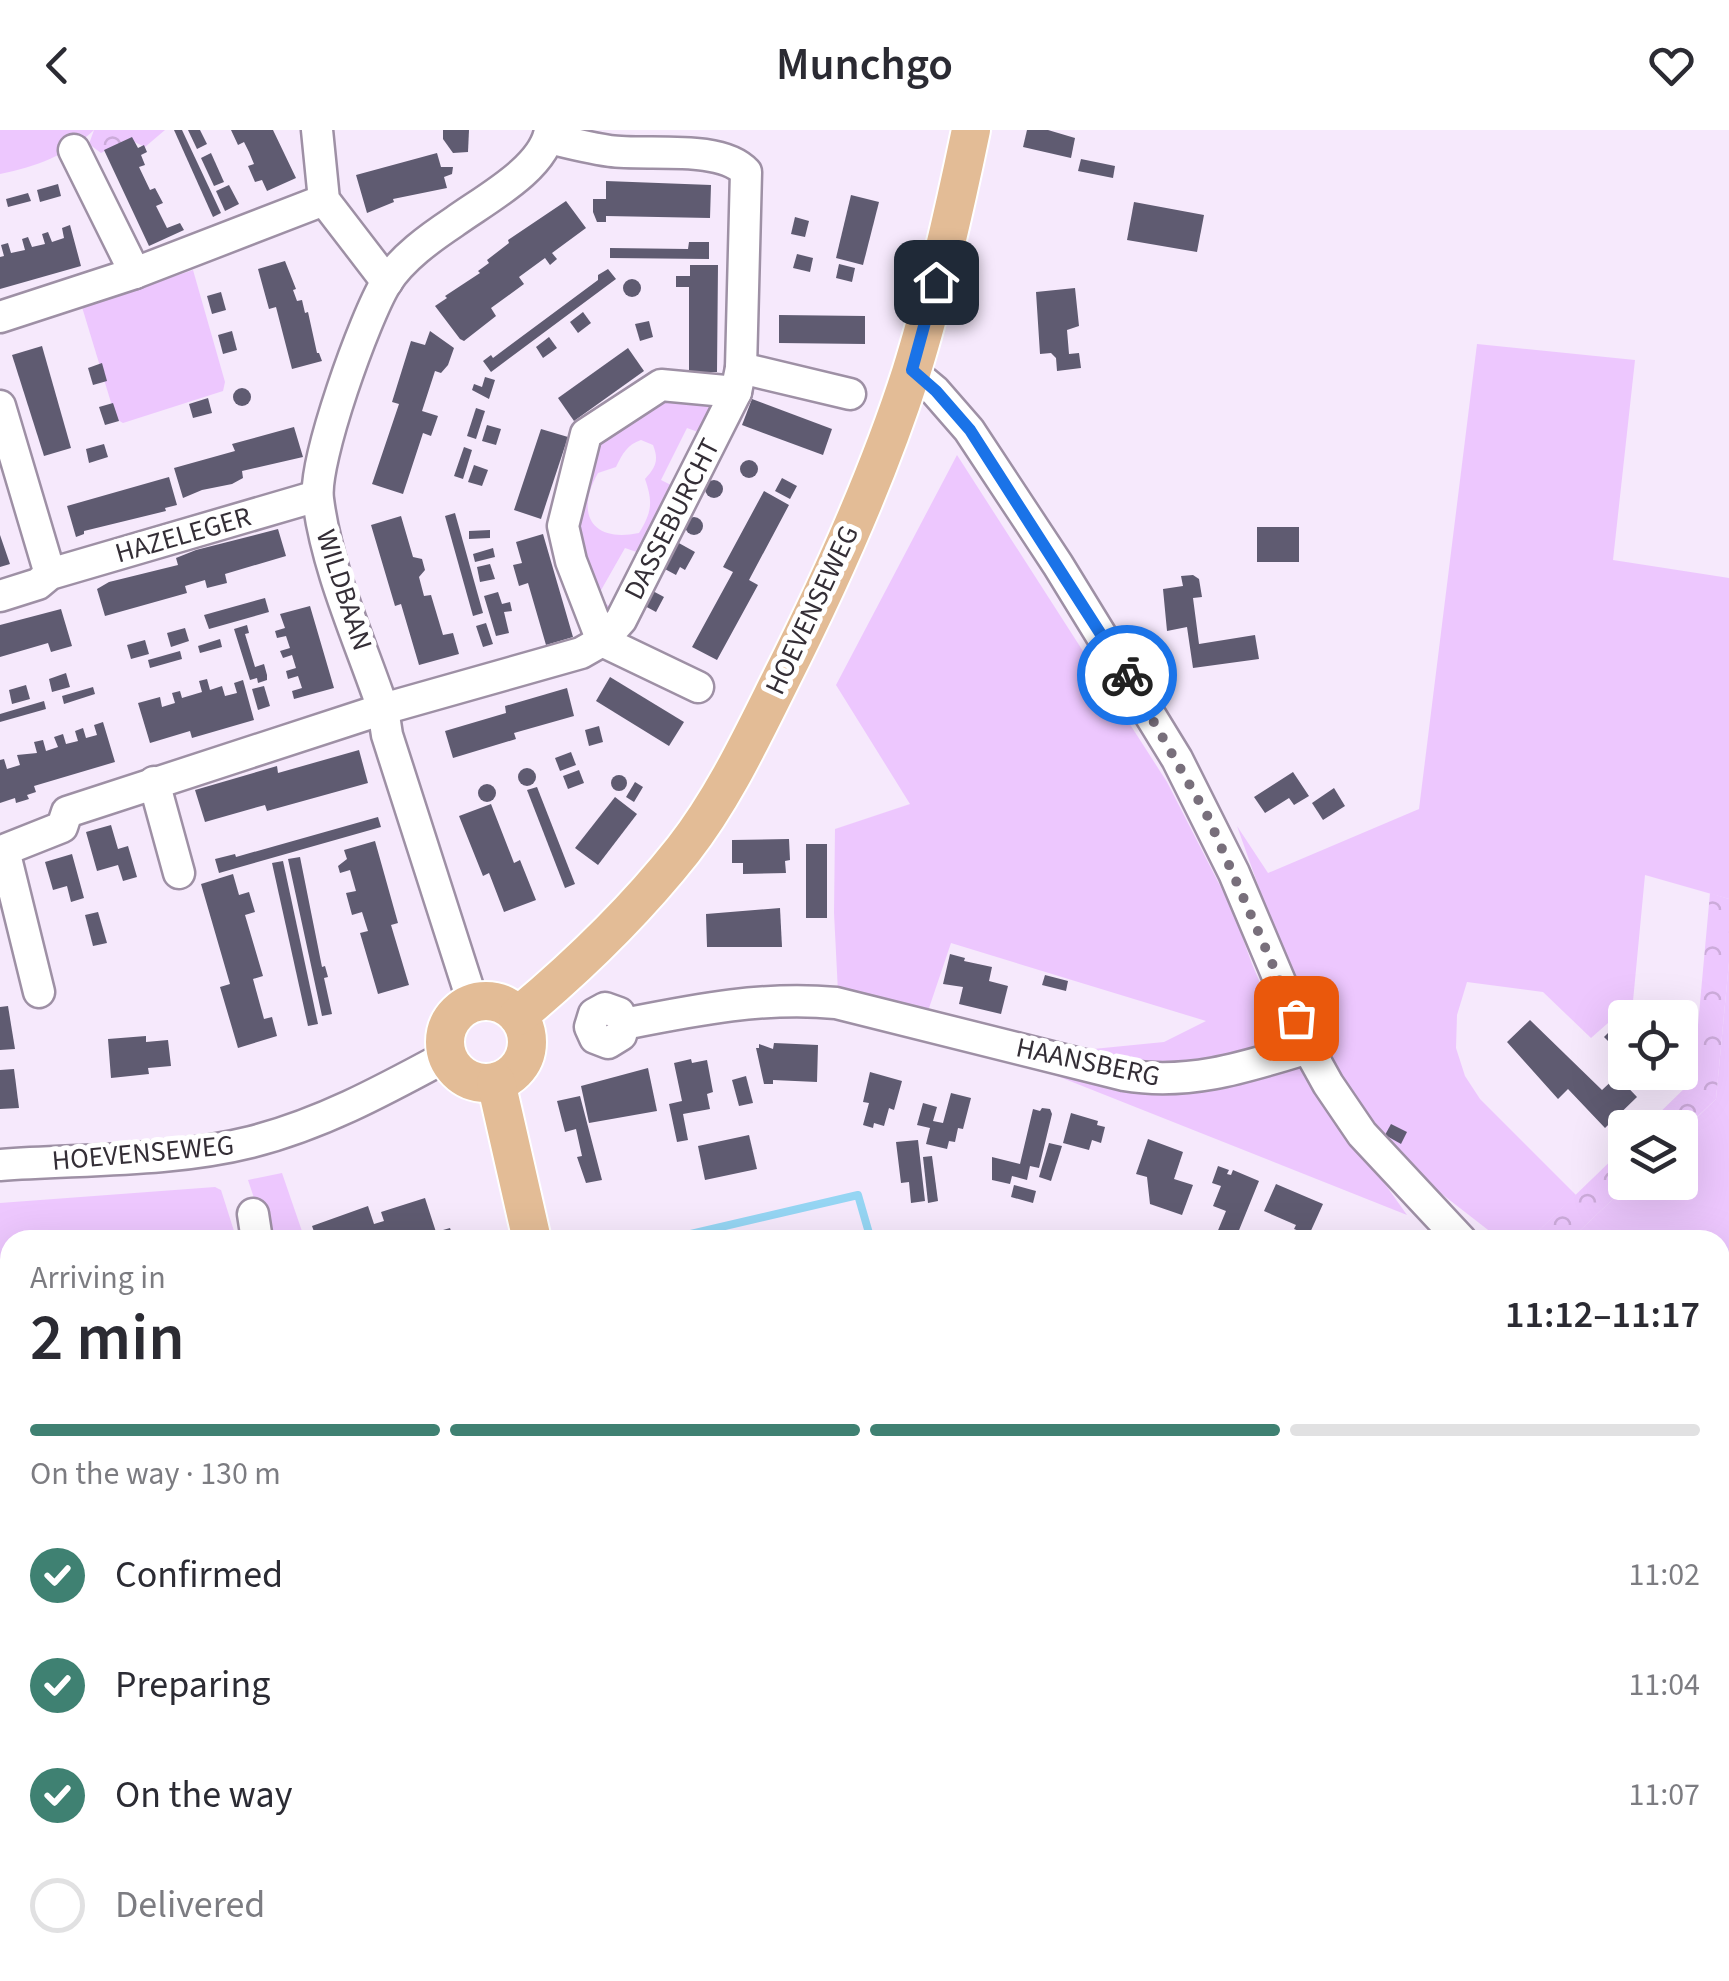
<!DOCTYPE html>
<meta charset="utf-8">
<style>
body{margin:0;font-family:"Source Sans 3",sans-serif;background:#f7f7f7;color:#2b2b33;height:100vh;display:flex;flex-direction:column;font-size:38px;white-space:nowrap}
*{box-sizing:border-box;margin:0}
p{font-size:32px;color:#7c7c81}
.icon{flex:none;width:55px;height:55px;fill:none;stroke:currentColor;stroke-width:2;stroke-linecap:round;stroke-linejoin:round}
.map{position:relative;flex:1;overflow:hidden}
.drawer{position:absolute;left:0px;top:1100px;width:1730px;height:752px;display:flex;flex-direction:column;background:#fff;border-radius:30px 30px 0 0;box-shadow:0 10px 40px #0002}
.drawer>*{flex:none}
.controls{position:absolute;left:1608px;top:870px;display:grid;gap:20px}
.controls a{display:grid;place-items:center;width:90px;height:90px;border-radius:10px;background:#fff;box-shadow:0 10px 40px #0002;font-size:50px}
.pin{position:absolute;display:grid;place-items:center;width:85px;height:85px;color:#fff;margin:-42px;border-radius:20px;box-shadow:0 5px 15px #0006}
.courier{position:absolute;display:grid;place-items:center;width:100px;height:100px;margin:-50px;border:8px solid #1a73e8;border-radius:50%;background:#fff;color:#222;box-shadow:0 2px 12px #0007}
.overview em{font-style:normal;font-weight:600}
.overview div{display:flex;flex-direction:column-reverse}
.overview{display:flex;align-items:center;justify-content:space-between;height:170px;padding:0 30px}
h1{font-size:65px;font-weight:600;line-height:75px}
.bar{display:grid;grid-template-columns:repeat(4,1fr);gap:15px 10px;align-content:center;height:120px;padding:0 30px}
.bar i{height:12px;border-radius:8px;background:#e1e1e2}
.bar .selected{background:#3f8172}
.bar p{grid-column:span 4}
ol{padding:0 30px;list-style:none}
li{display:flex;align-items:center;gap:30px;height:110px}
li p{margin-inline-start:auto}
li .icon{padding:10px;border-radius:50%;background:#3f8172;color:#fff;stroke-width:4}
li:last-child{color:#7c7c81}
li i{width:55px;height:55px;border:5px solid #e1e1e2;border-radius:50%}
header{display:flex;justify-content:space-between;align-items:center;height:130px;padding:0 30px;background:#fff;font-size:45px;font-weight:600}
.map>svg:first-child{display:block}
</style>
<header><svg class="icon" aria-label="back" viewBox="0 0 24 24"><path d="M15 5l-7 7 7 7"/></svg>Munchgo<svg class="icon" aria-label="heart" viewBox="0 0 24 24"><path d="M12 20l-8-8c-3-5 5-10 8-4 3-6 11-1 8 4z"/></svg></header>
<div class="map">
<svg width="1729" height="1851" viewBox="0 0 1729 1851">
<defs>
<pattern id="forest-crowns" width="20" height="18" patternUnits="userSpaceOnUse" patternTransform="scale(2.5)"><rect width="20" height="18" fill="#edc7fe"/><path d="M2 6a3 3 0 1 1 6 0M12 15a3 3 0 1 1 6 0" fill="none" stroke="#ccabda"/></pattern>
</defs>
<rect width="100%" height="100%" fill="#f6e9fc"/>
<polygon fill="#f5dde9" points="679,1843 681,1851 381,1851 379,1843"/>
<g fill="#edc7fe" fill-rule="evenodd">
<path d="M 0,0 L 94,0 C 66,26 37,36 0,44 Z"/>
<polygon points="193,140 225,252 223,261 123,293 116,289 82,177"/>
<polygon points="1477,214 1635,230 1613,430 1729,448 1729,769 1645,745 1633,871 1591,908 1543,862 1467,852 1457,885 1456,918 1465,946 1480,969 1576,1065 1529,1110 1501,1110 1389,1023 1323,921 1285,831 1237,696 1268,743 1419,679"/>
<path d="M 667,258 L 725,264 L 706,305 L 687,298 L 661,350 L 679,359 L 645,425 L 625,418 L 596,469 L 616,479 L 597,499 L 573,368 L 595,305 ZM 641,310 L 653,315 C 659,330 656,337 645,349 C 653,372 652,382 639,403 C 591,413 575,383 598,343 L 616,337 C 623,323 627,315 641,310 Z"/>
<path d="M 957,325 L 1167,652 L 1233,781 L 1252,834 L 1282,904 C 1265,925 1222,937 1195,939 C 1165,941 1121,926 1093,919 L 1164,912 L 1206,891 L 951,813 L 928,881 L 838,862 L 834,783 L 835,699 L 910,674 L 836,555 Z"/>
<polygon points="1729,832 1729,1142 1720,1151 1720,1110 1570,1110 1630,1053 1680,1052 1680,1004 1716,969"/>
<polygon points="1032,936 1157,964 1220,960 1301,936 1407,1085"/>
<polygon points="282,1043 305,1110 268,1110 248,1050"/>
<polygon points="215,1057 221,1060 234,1101 206,1110 10,1110 10,1176 0,1179 0,1073"/>
</g>
<g fill="url(#forest-crowns)">
<polygon points="94,0 165,0 145,17 128,9 101,23 89,14"/>
<polygon points="1710,763 1729,769 1729,832 1716,969 1680,1003 1680,998 1645,997 1693,950"/>
<polygon points="1625,1017 1625,1052 1630,1053 1570,1110 1529,1110"/>
</g>
<g fill="none" stroke-linecap="round" stroke-linejoin="round">
<g stroke="#95d5f3" stroke-width="8">
<polyline points="665,1110 858,1065 871,1110"/>
<polyline points="1720,1590 1729,1597"/>
</g>
</g>
<g fill="#5f5b71">
<polygon points="174,0 182,0 221,83 213,87"/>
<polygon points="188,0 200,0 207,14 197,19"/>
<polygon points="231,0 273,0 296,48 267,61 262,50 255,52 248,36 254,34 249,22 244,12 238,15"/>
<polygon points="443,0 469,0 468,22 453,23 443,9"/>
<polygon points="1027,0 1048,0 1075,8 1071,28 1023,17"/>
<polygon points="132,7 138,18 144,15 147,22 141,25 145,35 139,37 150,60 155,58 163,73 156,76 167,98 180,93 184,100 149,116 104,20"/>
<polygon points="211,23 224,52 214,56 201,28"/>
<polygon points="437,23 441,37 453,37 452,44 444,47 447,58 393,69 394,72 367,83 356,45"/>
<polygon points="1081,29 1115,36 1113,48 1078,41"/>
<polygon points="606,51 711,55 710,88 606,86 606,92 597,92 593,82 593,69 606,69"/>
<polygon points="58,54 61,66 40,72 37,60"/>
<polygon points="229,55 239,74 225,81 216,61"/>
<polygon points="28,63 31,71 8,77 6,69"/>
<polygon points="851,65 879,72 863,135 836,128"/>
<polygon points="566,71 586,98 552,123 557,129 550,135 545,128 519,147 524,154 491,178 496,186 464,211 460,209 435,176 447,168 445,166 480,143 478,141 489,133 487,130 509,113 508,110"/>
<polygon points="1134,72 1204,85 1197,122 1127,110"/>
<polygon points="795,87 809,91 805,107 791,104"/>
<polygon points="70,95 81,136 0,159 0,127 4,126 1,115 8,113 11,123 25,120 22,109 28,107 32,117 45,114 42,104 48,102 52,112 64,108 62,98"/>
<polygon points="689,112 709,112 709,129 610,128 610,118 688,119"/>
<polygon points="797,124 813,128 810,142 793,138"/>
<polygon points="285,131 296,159 293,160 297,171 302,170 305,183 308,182 317,223 319,223 322,231 292,239 276,177 269,179 258,139"/>
<polygon points="839,134 855,138 852,152 836,148"/>
<polygon points="690,135 718,135 717,242 689,242 689,157 676,157 676,146 690,146"/>
<polygon points="608,139 616,149 491,242 483,231 491,225 493,228 598,150 598,145"/>
<circle cx="632" cy="158" r="9"/>
<polygon points="1075,158 1079,196 1067,200 1069,224 1079,223 1081,238 1057,241 1056,228 1051,223 1040,224 1036,162"/>
<polygon points="221,162 226,180 212,184 207,166"/>
<polygon points="583,182 591,193 578,203 570,192"/>
<polygon points="779,185 865,186 865,214 779,213"/>
<polygon points="649,191 653,207 640,211 635,194"/>
<polygon points="232,201 237,220 223,224 218,205"/>
<polygon points="430,201 454,218 448,235 441,243 435,241 422,281 438,286 431,306 423,303 403,364 372,354 399,274 392,272 411,211 425,215"/>
<polygon points="549,207 557,218 543,228 536,217"/>
<polygon points="42,216 71,318 44,326 12,225"/>
<polygon points="628,218 644,241 574,291 558,268"/>
<polygon points="102,233 107,251 93,255 88,238"/>
<polygon points="485,247 495,250 489,269 472,260 474,254 482,257"/>
<circle cx="242" cy="267" r="9"/>
<polygon points="208,268 212,283 193,288 189,274"/>
<polygon points="752,269 832,299 823,325 742,295"/>
<polygon points="113,273 119,291 105,295 99,277"/>
<polygon points="476,278 485,281 476,309 467,306"/>
<polygon points="487,295 501,299 496,315 482,311"/>
<polygon points="294,297 303,327 242,341 243,348 232,354 202,360 183,368 174,338 235,321 232,314"/>
<polygon points="541,299 568,307 541,389 514,380"/>
<polygon points="104,314 108,327 89,333 86,319"/>
<polygon points="464,317 472,320 463,349 454,346"/>
<circle cx="749" cy="339" r="9"/>
<polygon points="474,335 488,340 482,356 468,352"/>
<polygon points="169,347 177,375 165,378 166,381 84,401 84,404 76,407 67,376"/>
<polygon points="782,348 797,356 790,369 775,361"/>
<circle cx="714" cy="359" r="9"/>
<polygon points="764,361 789,375 749,450 758,455 717,530 692,517 733,442 723,437"/>
<polygon points="455,383 483,483 473,486 445,386"/>
<polygon points="401,386 413,427 422,429 425,440 419,447 424,466 431,465 443,505 453,503 459,524 419,535 401,474 395,476 371,395"/>
<circle cx="694" cy="396" r="9"/>
<rect x="1257" y="397" width="42" height="35"/>
<polygon points="278,399 286,426 225,444 227,453 207,458 205,450 185,456 187,463 105,486 97,459 109,452 178,435 176,428 196,420"/>
<polygon points="490,400 490,408 469,409 469,401"/>
<polygon points="543,404 573,507 546,515 528,453 519,456 513,435 522,433 516,412"/>
<polygon points="0,405 10,434 0,437"/>
<polygon points="677,412 695,422 685,440 680,437 676,445 663,438"/>
<polygon points="493,418 495,427 475,432 473,424"/>
<polygon points="490,434 495,449 480,452 477,437"/>
<polygon points="1193,445 1199,449 1202,467 1193,468 1199,514 1255,505 1259,529 1193,538 1187,497 1167,501 1163,459 1183,456 1181,446"/>
<polygon points="651,460 664,467 656,482 643,475"/>
<polygon points="498,462 502,474 510,472 512,481 504,482 509,503 496,506 484,466"/>
<polygon points="265,468 269,482 209,499 204,485"/>
<polygon points="310,476 334,558 294,569 292,561 302,558 298,546 288,549 286,541 296,538 292,525 283,528 280,521 290,518 286,506 277,508 275,501 285,498 280,484"/>
<polygon points="61,479 72,516 51,522 48,513 0,527 0,495"/>
<polygon points="486,493 493,514 483,517 476,496"/>
<polygon points="247,495 249,503 245,504 255,537 264,534 267,545 267,550 258,553 257,548 250,550 234,499"/>
<polygon points="185,498 189,511 171,517 167,503"/>
<polygon points="220,509 222,517 200,523 198,516"/>
<polygon points="145,510 149,524 131,529 127,515"/>
<polygon points="180,521 182,529 150,538 148,530"/>
<polygon points="66,543 70,557 52,562 49,549"/>
<polygon points="610,547 684,592 669,616 596,571"/>
<polygon points="207,549 210,560 222,556 225,566 237,563 234,553 243,550 254,590 192,608 190,601 150,613 138,573 160,567 162,577 175,573 172,563 180,561 182,568 202,562 199,551"/>
<polygon points="26,555 30,569 12,574 9,560"/>
<polygon points="264,556 270,576 258,580 252,559"/>
<polygon points="93,557 95,564 64,574 62,566"/>
<polygon points="567,558 574,586 514,603 516,609 453,628 445,601 506,583 505,576"/>
<polygon points="44,571 46,579 0,592 0,584"/>
<polygon points="103,592 115,632 34,656 36,662 27,665 29,669 16,673 15,668 0,673 0,630 4,629 7,639 20,635 17,625 37,623 34,612 43,610 46,621 58,617 54,607 63,604 66,614 78,611 75,601 83,598 86,608 97,605 94,595"/>
<polygon points="599,596 603,612 589,616 585,600"/>
<polygon points="359,620 368,653 267,681 265,675 205,692 195,660 277,636 278,643"/>
<polygon points="571,622 576,635 560,641 555,628"/>
<circle cx="527" cy="647" r="9"/>
<polygon points="579,640 584,653 568,659 563,646"/>
<polygon points="1293,642 1309,666 1294,675 1289,668 1265,683 1254,667"/>
<circle cx="619" cy="653" r="8"/>
<polygon points="635,652 643,657 634,672 626,667"/>
<circle cx="487" cy="663" r="9"/>
<polygon points="537,657 575,754 565,758 527,660"/>
<polygon points="1334,658 1345,676 1323,690 1312,673"/>
<polygon points="615,667 637,684 598,735 575,718"/>
<polygon points="491,674 514,733 520,730 536,770 504,782 489,743 483,746 459,686"/>
<polygon points="378,687 381,697 219,743 215,729 235,724 236,727"/>
<polygon points="111,695 118,719 128,716 137,747 123,751 118,735 97,741 86,702"/>
<polygon points="789,709 790,730 785,731 786,743 743,744 743,733 732,733 732,710"/>
<polygon points="375,711 398,793 391,795 409,855 378,864 360,803 368,801 362,782 352,785 346,763 356,761 350,740 340,743 338,736 347,729 344,720"/>
<rect x="806" y="714" width="21" height="74"/>
<polygon points="72,724 84,768 71,772 67,756 53,760 45,732"/>
<polygon points="300,727 322,837 325,836 328,847 324,848 332,884 322,886 288,729"/>
<polygon points="283,731 318,894 308,896 272,733"/>
<polygon points="233,744 239,765 249,762 255,782 245,785 263,846 253,849 264,889 272,887 277,906 238,918 220,857 230,854 201,754"/>
<polygon points="780,778 782,817 707,817 706,784"/>
<polygon points="98,782 107,813 93,816 85,785"/>
<polygon points="950,824 965,828 964,831 992,837 989,851 1008,856 1001,884 959,874 963,857 943,854"/>
<polygon points="1045,845 1068,851 1066,861 1042,855"/>
<polygon points="8,876 15,919 0,920 0,877"/>
<polygon points="1530,890 1602,960 1617,946 1637,967 1605,998 1568,959 1558,969 1507,912"/>
<polygon points="1618,893 1625,904 1613,916 1604,907"/>
<polygon points="146,906 146,912 168,910 171,936 148,938 149,944 111,948 108,909"/>
<polygon points="774,913 818,915 817,952 773,950 773,954 764,954 756,918 759,918 759,914 773,919"/>
<polygon points="691,929 692,933 707,930 713,962 707,964 710,979 683,984 688,1010 677,1012 669,974 682,971 674,933"/>
<polygon points="648,938 657,981 589,993 581,956"/>
<polygon points="14,939 19,978 0,979 0,940"/>
<polygon points="870,942 902,951 894,980 889,978 884,996 874,993 873,998 863,995 869,973 863,972"/>
<polygon points="746,946 753,973 739,976 732,950"/>
<polygon points="951,963 971,968 963,999 958,998 955,1012 949,1011 947,1019 926,1014 930,998 917,995 923,973 937,977 933,991 943,993"/>
<polygon points="580,966 602,1050 586,1053 577,1027 582,1026 576,999 565,1002 557,971"/>
<polygon points="1042,978 1050,979 1052,984 1039,1038 1030,1036 1027,1050 1012,1046 1010,1054 992,1050 992,1027 1020,1034 1033,979 1040,981"/>
<polygon points="1071,983 1098,991 1097,995 1105,997 1101,1013 1092,1010 1089,1020 1063,1013"/>
<polygon points="1391,994 1407,1002 1401,1014 1385,1005"/>
<polygon points="749,1005 757,1039 705,1050 698,1016"/>
<polygon points="1148,1009 1183,1022 1174,1049 1193,1055 1182,1085 1150,1074 1147,1047 1136,1044"/>
<polygon points="918,1010 925,1071 911,1073 909,1052 901,1053 896,1012"/>
<polygon points="1049,1013 1062,1016 1051,1051 1039,1047"/>
<polygon points="932,1026 938,1071 928,1073 923,1027"/>
<polygon points="1218,1036 1229,1040 1227,1044 1231,1045 1233,1040 1259,1051 1235,1110 1214,1110 1226,1081 1213,1076 1221,1056 1212,1053"/>
<polygon points="1276,1054 1323,1074 1309,1105 1294,1099 1296,1095 1264,1081"/>
<polygon points="1014,1055 1036,1061 1033,1073 1011,1067"/>
<polygon points="425,1068 436,1102 450,1098 454,1110 317,1110 312,1096 368,1076 374,1094 384,1091 381,1082"/>
<polygon points="10,1179 10,1232 7,1233 0,1213 0,1183"/>
<polygon points="10,1465 10,1503 0,1507 0,1469"/>
<polygon points="1720,1473 1728,1479 1724,1486 1729,1489 1729,1527 1720,1541"/>
<polygon points="1725,1785 1729,1789 1729,1822 1720,1832 1720,1791"/>
<polygon points="10,1813 10,1842 21,1843 0,1850 0,1816"/>
<polygon points="24,1842 56,1842 57,1843 27,1851"/>
<polygon points="820,1842 875,1842 875,1847 842,1851 843,1847 820,1847"/>
<polygon points="1313,1842 1309,1851 1283,1843 1283,1842"/>
<polygon points="1623,1842 1684,1842 1681,1846 1687,1851 1645,1851 1638,1845 1634,1850"/>
</g>
<g fill="none" stroke-linecap="round" stroke-linejoin="round">
<g stroke="#9e90a5" stroke-width="35">
<g id="minor">
<polyline points="317,0 324,70 387,152"/>
<polyline points="74,20 135,143"/>
<polyline points="0,187 135,143 324,70"/>
<polyline points="741,238 850,264"/>
<polyline points="911,241 935,261 969,300 1058,435 1177,629 1234,743 1308,918 1328,954 1362,1004 1461,1110"/>
<polyline points="0,276 50,444"/>
<polyline points="0,466 38,454 50,444 317,366"/>
<polyline points="698,557 602,511 571,431 563,396 586,304 661,255 736,262"/>
<polyline points="154,652 179,743"/>
<path d="M 39,862 L 4,720 L 62,697 L 67,682 L 383,579 L 581,523 L 602,511 L 621,490 L 736,262 L 741,238 L 746,42 C 720,14 647,26 610,21 C 590,18 569,13 549,8"/>
<path d="M 473,873 L 387,605 L 383,579 C 360,511 327,441 318,369 C 313,331 365,187 386,153 C 402,128 430,108 454,92 C 484,70 544,39 550,0"/>
<path d="M 624,894 L 619,883 L 605,878 L 594,884 L 590,897 L 595,908 L 608,913 L 621,905 L 624,894 C 695,880 764,866 836,873 L 1124,945 C 1189,956 1246,937 1308,918"/>
<path d="M 0,1035 C 83,1029 171,1032 251,1012 C 322,994 384,960 447,926"/>
<polyline points="253,1084 257,1110"/>
<polyline points="0,1288 10,1318"/>
<polyline points="1720,1374 1729,1383"/>
<polyline points="1724,1734 1729,1738"/>
<polyline points="0,1800 10,1797"/>
<polyline points="171,1842 171,1851"/>
<polyline points="247,1842 249,1851"/>
<polyline points="1554,1842 1567,1851"/>
<polyline points="1446,1851 1451,1842"/>
<polyline points="1493,1851 1499,1842"/>
</g>
</g>
<g stroke="#fff" stroke-width="42">
<g id="major">
<circle cx="486" cy="912" r="41"/>
<path d="M 518,886 C 578,836 634,782 683,720 C 723,669 752,607 781,549 C 831,450 877,349 911,243 C 936,163 954,82 971,0"/>
<polyline points="496,952 532,1110"/>
<polyline points="736,1842 738,1851"/>
</g>
</g>
<use href="#minor" stroke="#fff" stroke-width="30"/>
<use href="#major" stroke="#e3bc96" stroke-width="38"/>
</g>
<g fill="none" stroke-linecap="round" stroke-linejoin="round">
<polyline stroke="#786f7b" stroke-width="10" stroke-dasharray="0 18" points="1127,545 1208,687 1296,888"/>
<polyline stroke="#1a73e8" stroke-width="12" points="936,152 912,240 936,261 970,300 1127,545"/>
</g>
<g text-anchor="middle" dominant-baseline="central" stroke-width="10" stroke-linejoin="round" paint-order="stroke">
<g font-size="28" fill="#342e36" stroke="#fff">
<text transform="translate(672 389) rotate(-63)">DASSEBURCHT</text>
<text transform="translate(183 405) rotate(-16)">HAZELEGER</text>
<text transform="translate(344 460) rotate(72)">WILDBAAN</text>
<text transform="translate(812 480) rotate(-65)">HOEVENSEWEG</text>
<text transform="translate(1088 932) rotate(12)">HAANSBERG</text>
<text transform="translate(143 1023) rotate(-5)">HOEVENSEWEG</text>
</g>
</g>
</svg>
<div class="controls">
<a><svg class="icon" aria-label="locate" viewBox="0 0 24 24"><circle cx="12" cy="12" r="6"/><path d="M12 2v4M12 18v4M2 12h4M18 12h4"/></svg></a>
<a><svg class="icon" aria-label="layers" viewBox="0 0 24 24"><path d="M12 4l9 5-9 5-9-5zM3 14l9 5 9-5"/></svg></a>
</div>
<div class="pin" style="left:1296px;top:888px;background:#ea580c"><svg class="icon" aria-label="bag" viewBox="0 0 24 24"><path d="M5 8h14l-1 12H6zM9 8a3 3 0 0 1 6 0"/></svg></div>
<div class="pin" style="left:936px;top:152px;background:#1f2937"><svg class="icon" aria-label="home" viewBox="0 0 24 24"><path d="M3 11l9-7 9 7M6 9v11h12V9"/></svg></div>
<div class="courier" style="left:1127px;top:545px"><svg class="icon" aria-label="bike" viewBox="0 0 24 24"><circle cx="6" cy="16" r="4"/><circle cx="18" cy="16" r="4"/><path d="M6 16l4-8h5l3 8M10 8l3 8H6M13 5h3"/></svg></div>
<section class="drawer">
<div class="overview"><div><h1>2 min</h1><p>Arriving in</p></div><em>11:12–11:17</em></div>
<div class="bar"><i class="selected"></i><i class="selected"></i><i class="selected"></i><i></i><p>On the way · 130 m</p></div>
<ol>
<li><svg class="icon" aria-label="check" viewBox="0 0 24 24"><path d="M5 12l5 5 9-10"/></svg>Confirmed<p>11:02</p></li>
<li><svg class="icon" aria-label="check" viewBox="0 0 24 24"><path d="M5 12l5 5 9-10"/></svg>Preparing<p>11:04</p></li>
<li><svg class="icon" aria-label="check" viewBox="0 0 24 24"><path d="M5 12l5 5 9-10"/></svg>On the way<p>11:07</p></li>
<li><i></i>Delivered</li>
</ol>
</section>
</div>
